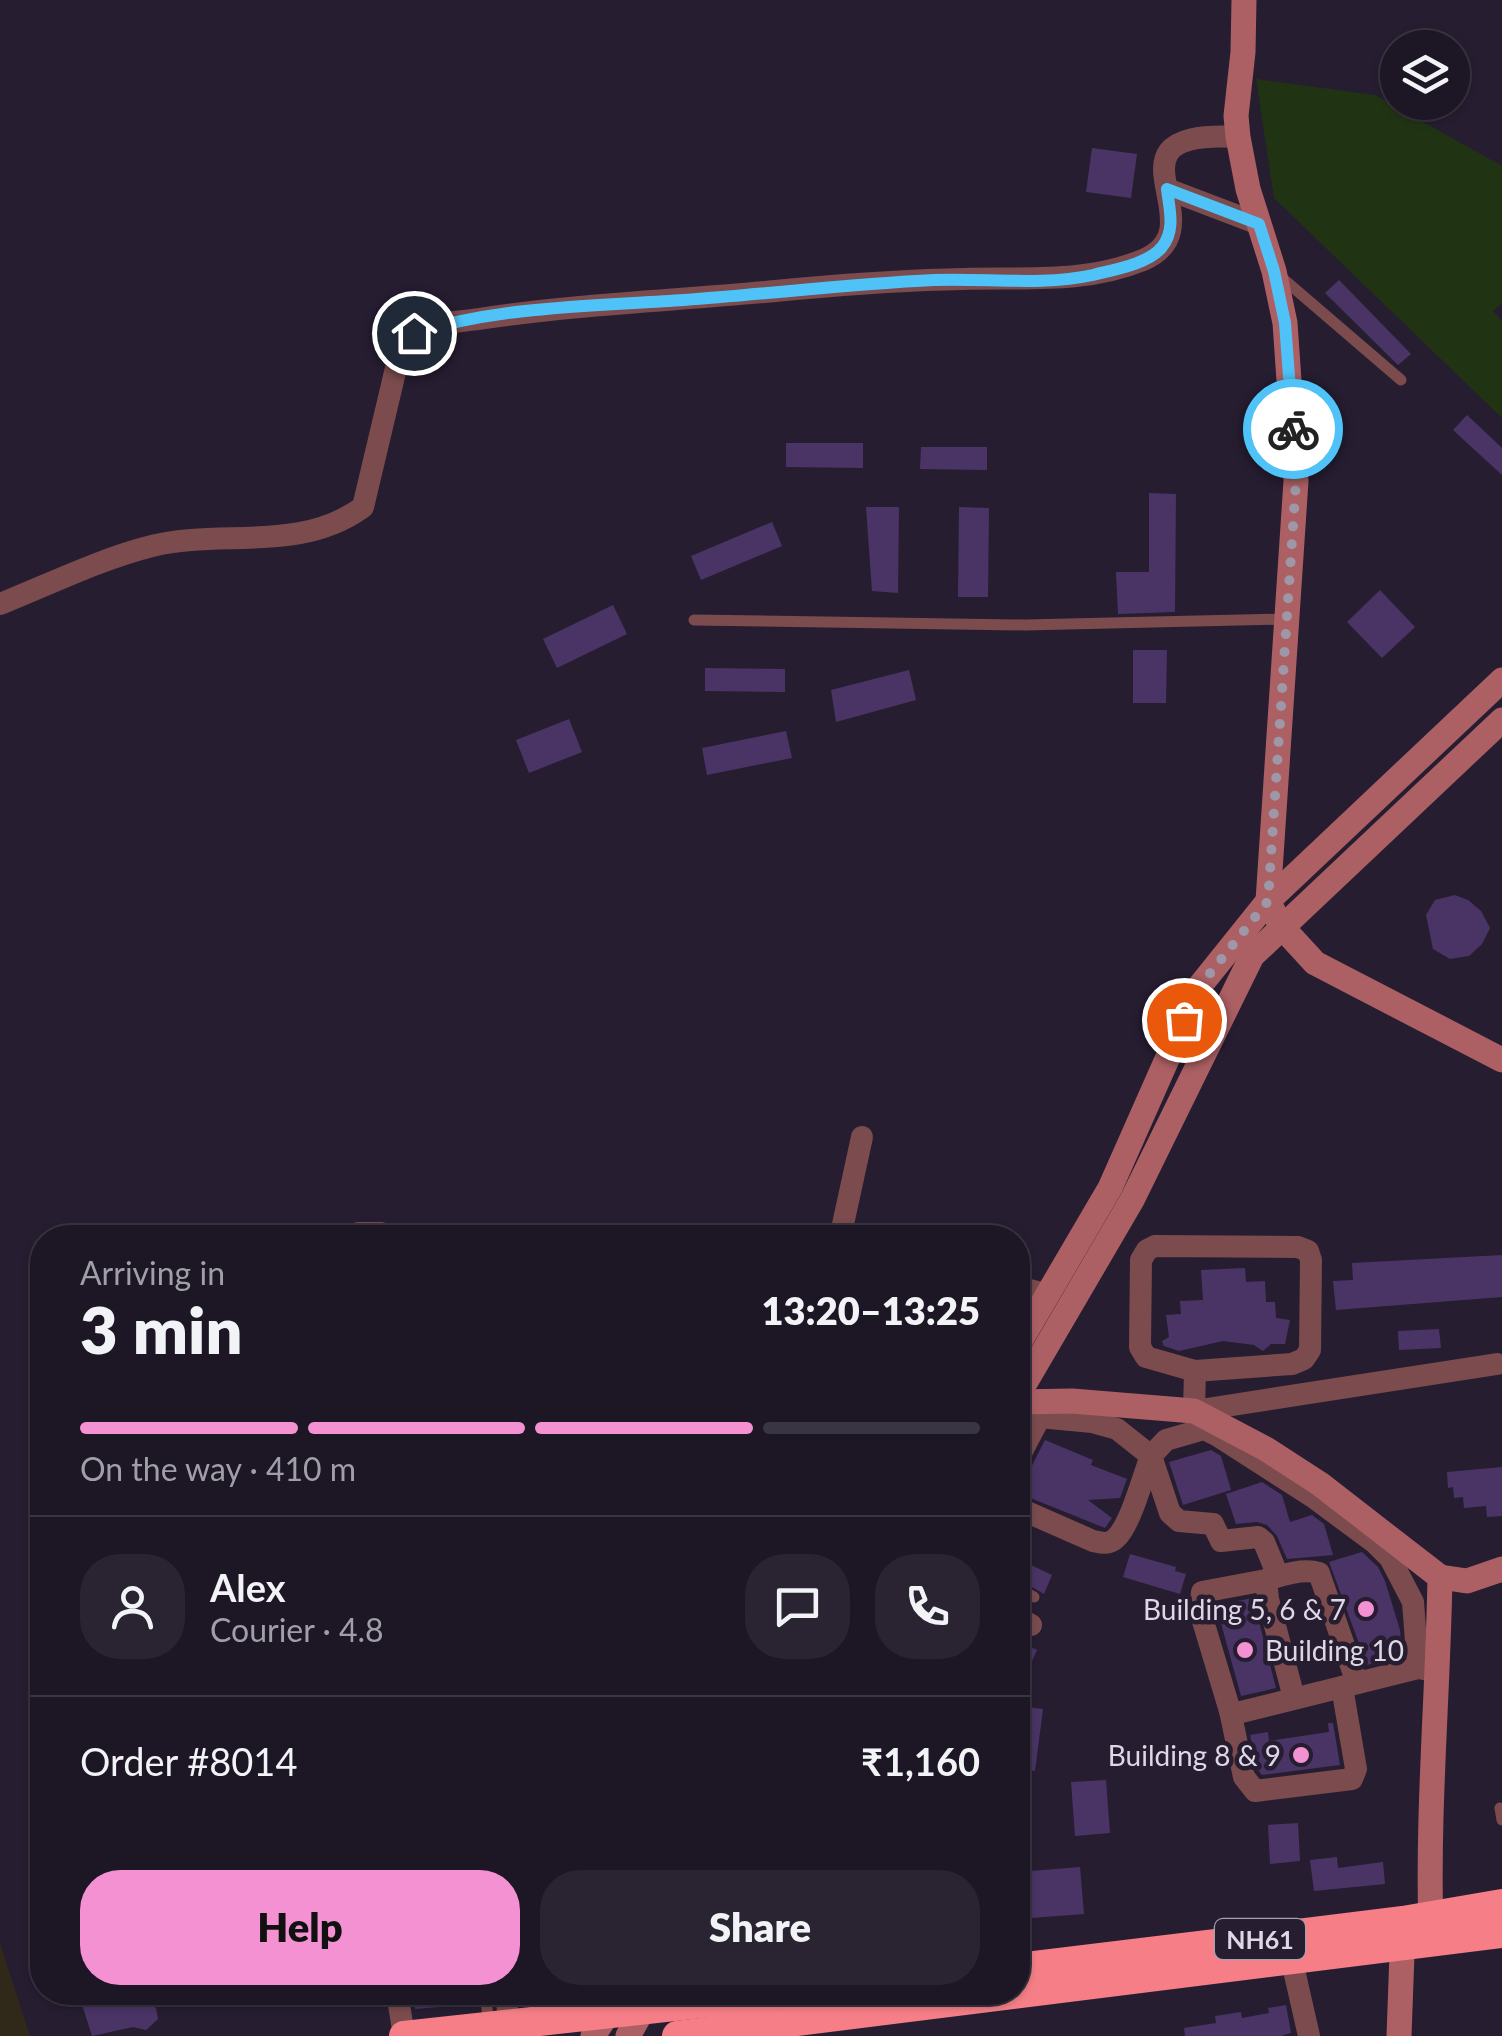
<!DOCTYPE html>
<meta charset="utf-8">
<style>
body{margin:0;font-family:Lato,sans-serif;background:#292332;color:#f1f3f6;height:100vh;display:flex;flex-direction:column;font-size:38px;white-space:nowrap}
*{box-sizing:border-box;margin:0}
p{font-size:32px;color:#a09fa7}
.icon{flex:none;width:55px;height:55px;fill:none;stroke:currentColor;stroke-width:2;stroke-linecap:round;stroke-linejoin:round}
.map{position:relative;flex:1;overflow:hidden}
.panel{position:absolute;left:30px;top:1225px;width:1000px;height:780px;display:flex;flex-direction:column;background:#1c1625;border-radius:40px;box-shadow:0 2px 8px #0004,0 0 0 2px #3a3542}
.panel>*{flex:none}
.fabs{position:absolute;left:1380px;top:30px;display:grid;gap:20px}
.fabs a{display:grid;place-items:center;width:90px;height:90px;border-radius:50%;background:#1c1625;box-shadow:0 2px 8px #0004,0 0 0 2px #3a3542;font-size:50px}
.pin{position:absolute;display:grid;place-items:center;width:85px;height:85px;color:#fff;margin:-42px;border:5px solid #fff;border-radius:50%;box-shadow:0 2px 10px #0007}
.courier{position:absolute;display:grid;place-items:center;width:100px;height:100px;margin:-50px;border:8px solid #4fc3f7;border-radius:50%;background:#fff;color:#222;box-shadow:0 2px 12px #0007}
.head em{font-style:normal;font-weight:800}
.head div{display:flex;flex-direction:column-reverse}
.head{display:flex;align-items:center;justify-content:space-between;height:170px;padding:0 50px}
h1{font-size:65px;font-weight:800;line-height:75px}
.bar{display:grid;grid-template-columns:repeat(4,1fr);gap:15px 10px;align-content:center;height:120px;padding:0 50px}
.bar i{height:12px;border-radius:8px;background:#3a3542}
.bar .current{background:#f491d3}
.bar p{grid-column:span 4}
.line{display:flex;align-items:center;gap:25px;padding:0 50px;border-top:2px solid #3a3542}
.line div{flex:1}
.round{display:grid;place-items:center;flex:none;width:105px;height:105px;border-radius:40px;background:#292332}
.primary-button{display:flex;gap:20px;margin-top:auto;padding:20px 50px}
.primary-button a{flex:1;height:115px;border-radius:40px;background:#f491d3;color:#111;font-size:40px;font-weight:800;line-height:115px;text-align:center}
.primary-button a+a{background:#292332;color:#f1f3f6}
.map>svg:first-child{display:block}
</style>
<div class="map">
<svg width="1502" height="2036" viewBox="0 0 1502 2036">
<rect width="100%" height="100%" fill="#261d31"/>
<polygon fill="#302818" points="0,1943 30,2036 0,2036"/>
<polygon fill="#203414" points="1256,79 1375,95 1502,166 1502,303 1493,311 1502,321 1502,418 1274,198"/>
<g fill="#4a3466">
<polygon points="1092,148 1137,154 1131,198 1086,192"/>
<polygon points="1339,280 1411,354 1398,365 1325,293"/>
<polygon points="1467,415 1502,448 1502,475 1453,430"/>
<polygon points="786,443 863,443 863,468 786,467"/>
<polygon points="921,447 987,447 987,470 920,469"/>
<polygon points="1149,493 1176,494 1175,612 1118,614 1116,572 1149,572"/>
<polygon points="866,507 899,507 898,593 872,591"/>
<polygon points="959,507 989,508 988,597 958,597"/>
<polygon points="772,522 782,546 701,580 691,556"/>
<polygon points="1380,590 1415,627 1382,658 1347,622"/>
<polygon points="613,605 627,634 557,668 543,639"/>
<polygon points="1133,650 1167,650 1166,703 1133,703"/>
<polygon points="705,668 785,669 785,692 705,691"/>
<polygon points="909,670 916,700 836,722 831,690"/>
<polygon points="569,719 582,752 529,773 516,740"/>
<polygon points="786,731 792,758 707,775 702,748"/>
<polygon points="1455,895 1468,900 1481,911 1490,928 1482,944 1469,956 1450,959 1433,949 1426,915 1435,900"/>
<polygon points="1502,1255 1502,1297 1336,1310 1333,1281 1353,1280 1352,1263"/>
<polygon points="1245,1268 1246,1282 1265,1281 1266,1302 1275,1302 1276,1318 1290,1320 1285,1344 1271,1344 1263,1351 1254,1345 1223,1341 1179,1351 1164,1346 1162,1341 1169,1337 1166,1315 1181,1314 1180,1301 1203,1300 1201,1270"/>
<polygon points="1439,1329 1441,1348 1399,1350 1398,1331"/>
<polygon points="1045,1440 1093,1460 1091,1465 1127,1479 1120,1498 1088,1500 1112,1518 1105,1528 1018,1493"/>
<polygon points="1211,1450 1221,1456 1231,1490 1183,1505 1169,1462"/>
<polygon points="1502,1467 1502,1516 1487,1517 1486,1506 1464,1508 1463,1497 1454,1498 1453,1487 1448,1488 1447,1472"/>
<polygon points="1262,1482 1282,1495 1290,1522 1312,1515 1324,1524 1333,1555 1287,1559 1277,1536 1267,1525 1257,1522 1236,1524 1226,1494"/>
<polygon points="1362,1552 1378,1567 1385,1581 1400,1630 1402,1656 1367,1665 1329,1562"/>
<polygon points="1130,1554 1176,1567 1175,1571 1186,1574 1180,1594 1123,1577"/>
<polygon points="1018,1559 1052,1575 1044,1594 1018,1579"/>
<polygon points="1253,1598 1276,1688 1241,1696 1216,1605"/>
<polygon points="1018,1641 1037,1650 1018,1693"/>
<polygon points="1018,1706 1043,1709 1035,1771 1018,1769"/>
<polygon points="1328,1723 1333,1723 1340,1765 1262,1775 1258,1770 1250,1735 1268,1732 1269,1741 1329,1732"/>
<polygon points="1106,1780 1110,1833 1075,1836 1071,1782"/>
<polygon points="1298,1823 1300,1861 1270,1864 1268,1825"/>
<polygon points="1337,1857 1338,1868 1383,1862 1385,1884 1314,1891 1310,1860"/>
<polygon points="1080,1867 1084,1914 1018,1919 1018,1872"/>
<polygon points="78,1992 145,1992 149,2003 156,2008 158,2019 146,2030 133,2027 92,2036"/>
<polygon points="412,1992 476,1992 477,2004 415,2009"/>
<polygon points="1286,2005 1291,2033 1281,2036 1185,2036 1184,2028 1216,2023 1215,2016 1241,2012 1242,2018 1269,2013 1268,2008"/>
</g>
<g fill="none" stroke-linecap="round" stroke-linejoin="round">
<g stroke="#7b4b4d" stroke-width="11">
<polyline points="1281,277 1401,380"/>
<polyline points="694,620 1025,625 1287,619"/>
<polyline points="1018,1588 1034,1597"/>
<polyline points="1500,1808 1502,1820"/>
<polyline points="485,1992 489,2026"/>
<polyline points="511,1999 514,2020"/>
<polyline points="501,2000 504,2021"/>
</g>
<g stroke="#7b4b4d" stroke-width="22">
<polyline points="1167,189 1259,224"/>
<path d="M 0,604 C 50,584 100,559 152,546 C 221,529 300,553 363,507 L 396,368 C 400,357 403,342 413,334 C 429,322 460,322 479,319 C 584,303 690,300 796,289 C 852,284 907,280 963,279 C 1024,277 1084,284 1143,260 C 1223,226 1091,129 1238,137"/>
<polyline points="345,1238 358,1233 381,1233 386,1238"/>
<polyline points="840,1238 862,1137"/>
<polygon points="1155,1246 1298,1247 1308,1251 1311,1260 1310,1350 1304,1359 1292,1364 1195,1371 1146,1357 1140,1347 1141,1260 1147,1250"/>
<polyline points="1018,1287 1048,1295"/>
<polyline points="1195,1371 1194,1411 1497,1364"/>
<path d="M 1018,1415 L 1092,1422 L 1117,1429 L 1151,1456 C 1143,1476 1131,1524 1116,1538 C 1109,1545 1102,1543 1093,1541 L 1018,1508"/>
<polyline points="1018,1459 1040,1417"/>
<polyline points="1278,1576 1264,1542 1258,1537 1221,1541 1213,1524 1179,1521 1170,1513 1151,1456 1166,1440 1204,1429 1218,1436 1313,1497 1375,1543 1390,1558 1413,1602 1418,1668"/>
<polyline points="1266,1580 1202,1592 1200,1611 1230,1711 1237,1713 1418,1668 1429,1670"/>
<polyline points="1018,1618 1031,1625"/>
<path d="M 1294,1698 L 1268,1599 L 1266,1580 C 1282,1575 1303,1568 1319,1573 L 1357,1683"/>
<polyline points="1230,1711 1244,1777 1255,1791 1352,1779 1356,1769 1342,1687"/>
<polyline points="1291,1957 1309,2036"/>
<polyline points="397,1992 404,2036"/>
</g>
<g stroke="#ad6064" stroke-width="25">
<polyline points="1244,0 1243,52 1236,116 1238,137 1248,189 1274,271 1285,323 1296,481 1268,901 1281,926 1315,963 1502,1060"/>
<polyline points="1018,1345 1110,1188 1199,987 1268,901 1502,680"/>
<polyline points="1018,1395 1132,1200 1252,956 1502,720"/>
<path d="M 1018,1402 L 1072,1401 L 1194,1411 L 1266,1449 L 1320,1484 L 1440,1577 C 1438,1695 1427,1813 1431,1932"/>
<polyline points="1440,1577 1467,1581 1502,1569"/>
<polyline points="593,2036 622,1992"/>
<polyline points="628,2036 653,1992"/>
<polyline points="1399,2036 1403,1926"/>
</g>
<g stroke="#f67f87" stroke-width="30">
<polyline points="1018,1968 1403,1921 1502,1904"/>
<polyline points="404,2036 802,1992"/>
<polyline points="677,2036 1502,1933"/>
</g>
</g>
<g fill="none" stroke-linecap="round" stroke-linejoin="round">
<polyline stroke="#9e97a7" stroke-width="10" stroke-dasharray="0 18" points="1184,1020 1199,987 1268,901 1296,481 1293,429"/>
<path stroke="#4fc3f7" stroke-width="12" d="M 414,333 C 501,306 594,306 684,300 C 768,294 850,284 934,280 C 986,278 1042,286 1093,275 C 1112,270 1149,264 1162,247 C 1176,230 1169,208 1167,189 L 1259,224 L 1274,271 L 1285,323 L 1293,429"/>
</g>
<g fill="#f491d3" stroke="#261d31" stroke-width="4">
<circle cx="1366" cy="1609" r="10"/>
<circle cx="1245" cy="1650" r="10"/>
<circle cx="1301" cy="1755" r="10"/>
</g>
<g text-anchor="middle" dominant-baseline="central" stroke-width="9" stroke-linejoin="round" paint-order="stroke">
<rect fill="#261d31" stroke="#a7a0b0" stroke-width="2.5" x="1215" y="1919" width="90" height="40" rx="8"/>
<g font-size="25" font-weight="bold" fill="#ded8e6">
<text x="1260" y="1939">NH61</text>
</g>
<g font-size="28" fill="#ded8e6" stroke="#261d31" text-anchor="end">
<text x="1346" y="1609">Building 5, 6 &amp; 7</text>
<text x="1265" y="1650" text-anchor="start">Building 10</text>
<text x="1281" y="1755">Building 8 &amp; 9</text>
</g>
</g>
</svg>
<div class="fabs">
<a><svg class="icon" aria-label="layers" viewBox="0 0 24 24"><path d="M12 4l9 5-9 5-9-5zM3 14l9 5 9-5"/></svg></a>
</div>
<div class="pin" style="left:1184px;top:1020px;background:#ea580c"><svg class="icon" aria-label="bag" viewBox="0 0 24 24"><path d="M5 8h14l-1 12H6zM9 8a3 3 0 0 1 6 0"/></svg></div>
<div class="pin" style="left:414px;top:333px;background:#1f2937"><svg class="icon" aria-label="home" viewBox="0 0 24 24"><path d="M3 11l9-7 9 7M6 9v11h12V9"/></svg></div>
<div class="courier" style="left:1293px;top:429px"><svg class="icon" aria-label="bike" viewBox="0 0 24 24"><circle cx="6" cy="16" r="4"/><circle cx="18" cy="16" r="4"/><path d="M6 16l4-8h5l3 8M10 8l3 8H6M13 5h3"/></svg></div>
<section class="panel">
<div class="head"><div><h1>3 min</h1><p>Arriving in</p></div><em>13:20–13:25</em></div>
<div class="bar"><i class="current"></i><i class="current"></i><i class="current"></i><i></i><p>On the way · 410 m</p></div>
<div class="line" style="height:180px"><a class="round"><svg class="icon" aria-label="person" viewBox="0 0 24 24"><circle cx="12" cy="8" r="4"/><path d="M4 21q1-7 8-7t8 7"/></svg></a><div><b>Alex</b><p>Courier · 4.8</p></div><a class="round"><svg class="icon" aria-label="chat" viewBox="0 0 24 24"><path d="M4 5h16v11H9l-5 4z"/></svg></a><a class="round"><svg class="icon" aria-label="phone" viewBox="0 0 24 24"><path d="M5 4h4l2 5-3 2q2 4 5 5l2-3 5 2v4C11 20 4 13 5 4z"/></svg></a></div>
<div class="line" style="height:130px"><div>Order #8014</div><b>₹1,160</b></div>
<div class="primary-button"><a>Help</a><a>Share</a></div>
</section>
</div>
